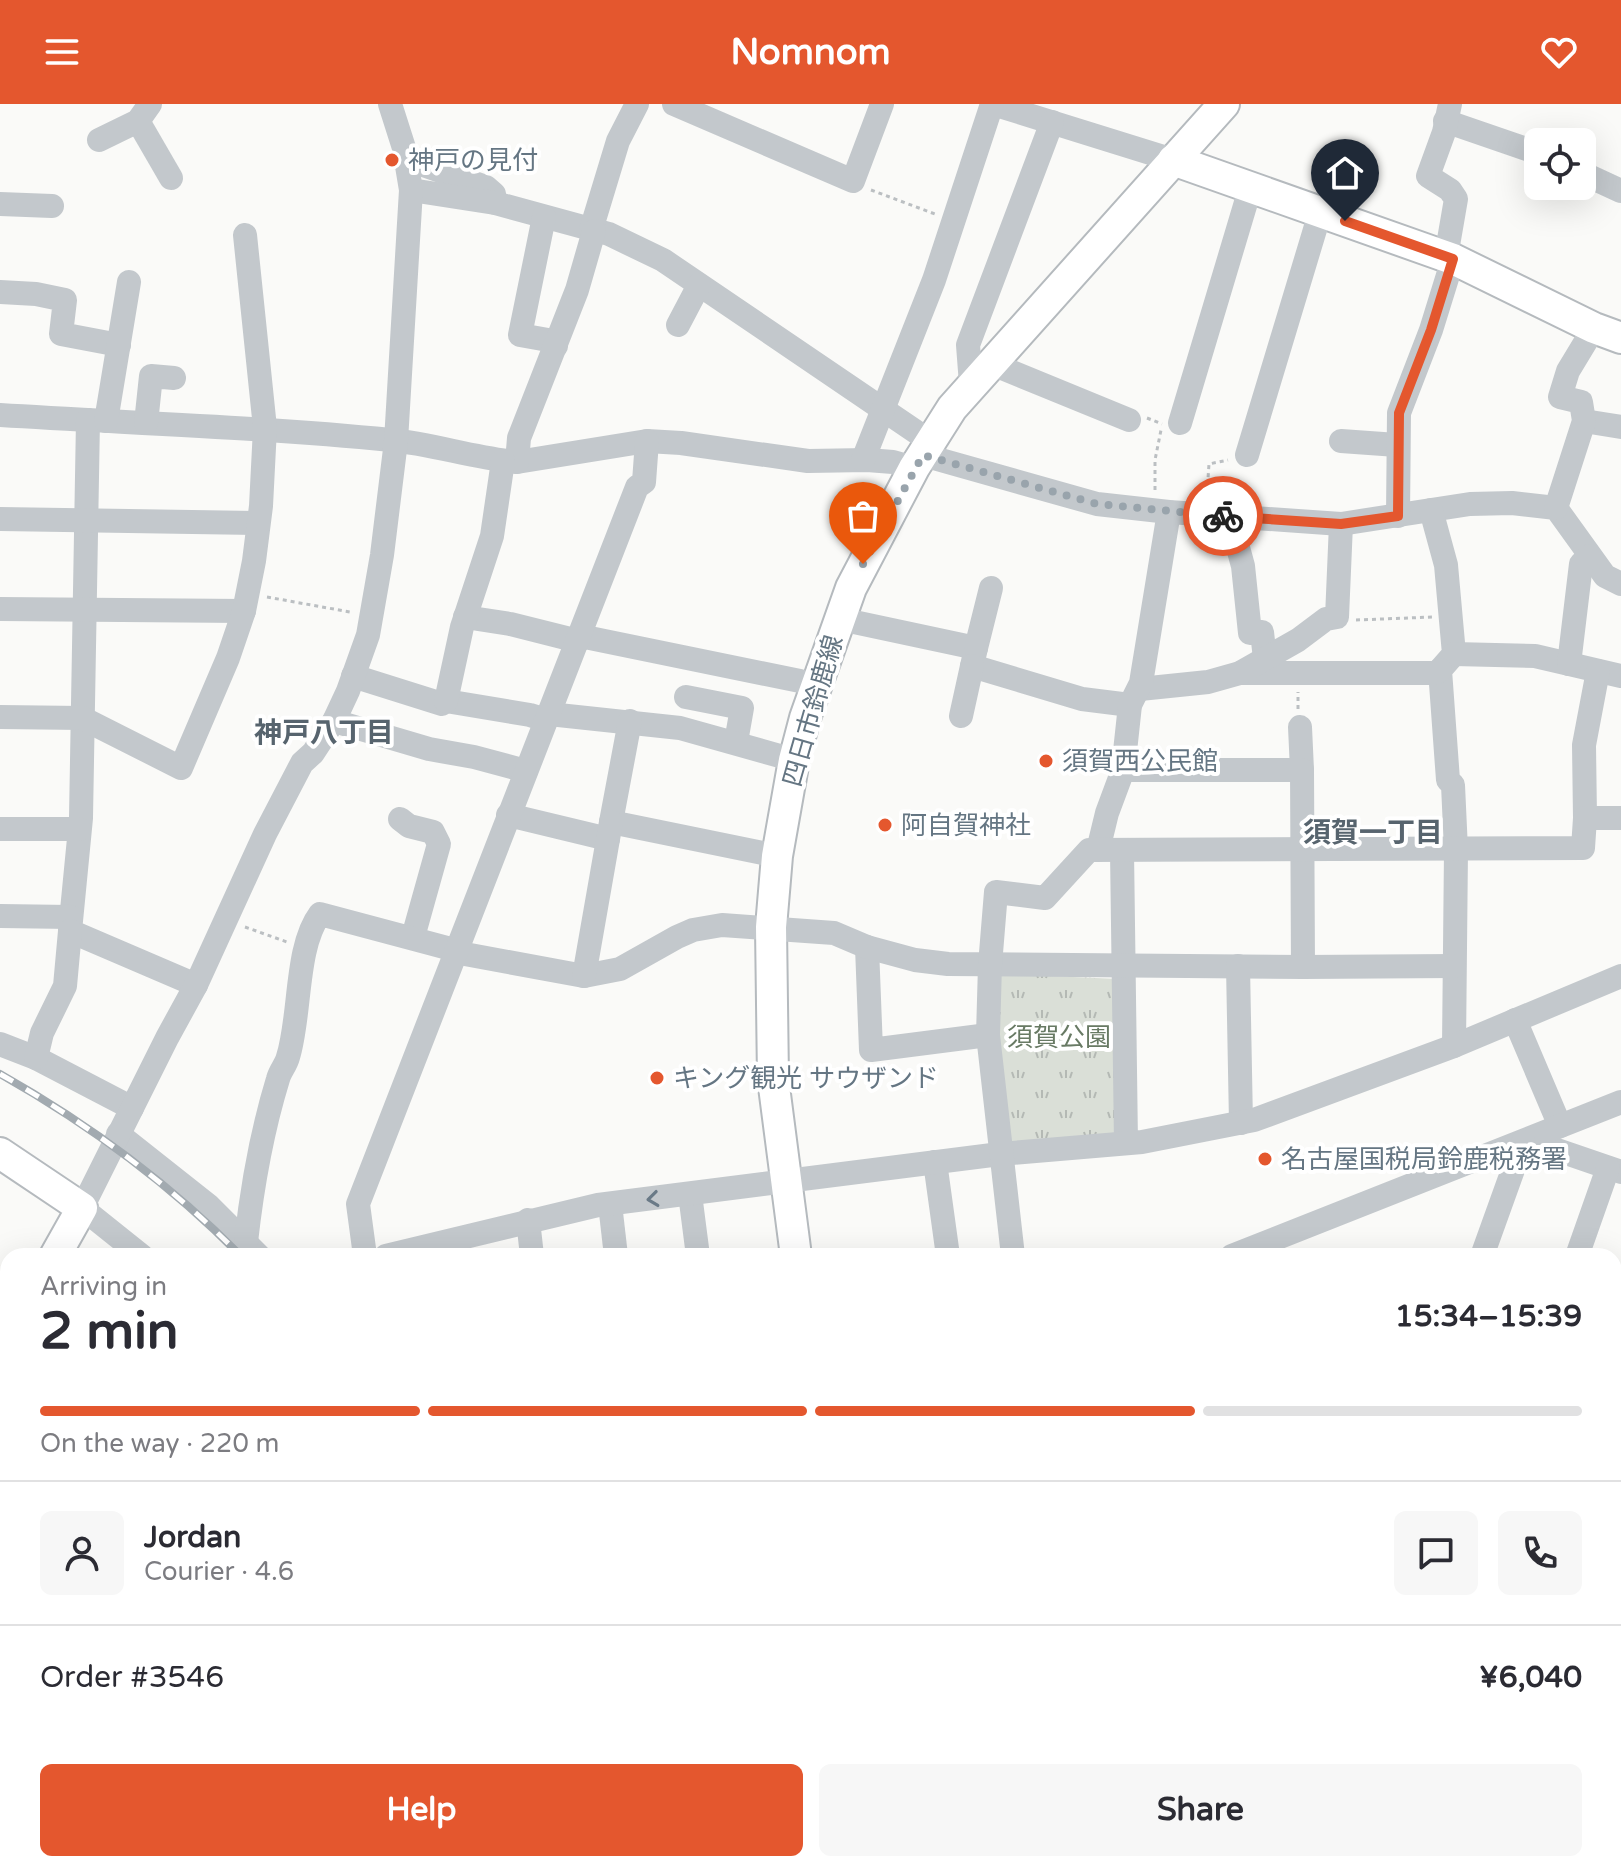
<!DOCTYPE html>
<meta charset="utf-8">
<style>
body{margin:0;font-family:"Varela Round","Noto Sans JP",sans-serif;background:#f7f7f7;color:#2b2b33;height:100vh;display:flex;flex-direction:column;font-size:30px;white-space:nowrap}
*{box-sizing:border-box;margin:0}
p{font-size:26px;color:#7c7c81}
.icon{flex:none;width:44px;height:44px;fill:none;stroke:currentColor;stroke-width:2;stroke-linecap:round;stroke-linejoin:round}
.map{position:relative;flex:1;overflow:hidden}
.panel{position:absolute;left:0px;top:1144px;width:1622px;height:624px;display:flex;flex-direction:column;background:#fff;border-radius:24px 24px 0 0;box-shadow:0 8px 32px #0002}
.panel>*{flex:none}
.controls{position:absolute;left:1524px;top:24px;display:grid;gap:16px}
.controls a{display:grid;place-items:center;width:72px;height:72px;border-radius:12px;background:#fff;box-shadow:0 8px 32px #0002;font-size:40px}
.pin{position:absolute;display:grid;place-items:center;width:68px;height:68px;color:#fff;margin:-82px -34px;border-radius:50% 50% 50% 0;rotate:-45deg;box-shadow:0 0 8px #0007}
.pin .icon{rotate:45deg}
.courier{position:absolute;display:grid;place-items:center;width:80px;height:80px;margin:-40px;border:6px solid #e4572e;border-radius:50%;background:#fff;color:#222;box-shadow:0 2px 10px #0007}
.headline em{font-style:normal;font-weight:700}
.headline div{display:flex;flex-direction:column-reverse}
.headline{display:flex;align-items:center;justify-content:space-between;height:136px;padding:0 40px}
h1{font-size:52px;font-weight:700;line-height:60px}
.bar{display:grid;grid-template-columns:repeat(4,1fr);gap:12px 8px;align-content:center;height:96px;padding:0 40px}
.bar i{height:10px;border-radius:6px;background:#e1e1e2}
.bar .on{background:#e4572e}
.bar p{grid-column:span 4}
.line{display:flex;align-items:center;gap:20px;padding:0 40px;border-top:2px solid #e1e1e2}
.line div{flex:1}
.round{display:grid;place-items:center;flex:none;width:84px;height:84px;border-radius:12px;background:#f7f7f7}
.cta{display:flex;gap:16px;margin-top:auto;padding:16px 40px}
.cta a{flex:1;height:92px;border-radius:12px;background:#e4572e;color:#fff;font-size:32px;font-weight:700;line-height:92px;text-align:center}
.cta a+a{background:#f7f7f7;color:#2b2b33}
header{display:flex;justify-content:space-between;align-items:center;height:104px;padding:0 40px;background:#e4572e;color:#fff;font-size:36px;font-weight:700}
.map>svg:first-child{display:block}
</style>
<header><svg class="icon" aria-label="menu" viewBox="0 0 24 24"><path d="M4 6h16M4 12h16M4 18h16"/></svg>Nomnom<svg class="icon" aria-label="heart" viewBox="0 0 24 24"><path d="M12 20l-8-8c-3-5 5-10 8-4 3-6 11-1 8 4z"/></svg></header>
<div class="map">
<svg width="1621" height="1768" viewBox="0 0 1621 1768">
<defs>
<pattern id="park-tufts" width="24" height="20" patternUnits="userSpaceOnUse" patternTransform="scale(2)"><rect width="24" height="20" fill="#dadfd7"/><path d="M3 7l-1-3M5 7V3M7 7l1-3M15 17l-1-3M17 17v-4M19 17l1-3" fill="none" stroke="#b4b9b4"/></pattern>
</defs>
<rect width="100%" height="100%" fill="#fafaf8"/>
<polygon fill="url(#park-tufts)" points="1003,870 1119,875 1114,1035 1004,1038 996,873"/>
<g fill="none" stroke-linecap="round" stroke-linejoin="round">
<polyline stroke="#bbc7cb" stroke-width="5" points="0,1298 8,1301"/>
<g stroke="#b5babe" stroke-width="34">
<g id="major">
<polyline points="1173,56 1453,155 1594,224 1621,234"/>
<polyline points="0,1049 82,1104 55,1152"/>
<polyline points="796,1152 773,975 771,823 777,752 794,656 805,614 851,484 914,364 952,304 1224,0"/>
<polyline points="0,1252 8,1238"/>
<polyline points="872,1760 873,1768"/>
</g>
</g>
<g stroke="#bbbfc2" stroke-width="3" stroke-dasharray="4 4" stroke-linecap="butt">
<polyline points="871,86 935,110"/>
<polyline points="1147,314 1162,320"/>
<polyline points="1155,386 1155,356 1161,326"/>
<polyline points="1207,389 1209,360 1228,356"/>
<polyline points="267,493 350,508"/>
<polyline points="1356,516 1433,513"/>
<polyline points="1298,605 1298,588"/>
<polyline points="245,823 287,838"/>
</g>
<g stroke="#c3c8cc" stroke-width="24">
<polyline points="674,0 853,77 882,0"/>
<polyline points="993,0 1173,56"/>
<polyline points="138,17 171,74"/>
<polyline points="1445,17 1538,49"/>
<polyline points="99,36 138,17 150,0"/>
<polyline points="406,55 486,83 494,90 495,99"/>
<polyline points="1582,69 1621,87"/>
<polyline points="411,86 495,99 609,130 663,156 931,338"/>
<polyline points="0,100 52,102"/>
<polyline points="544,113 520,231 548,236 556,242"/>
<polyline points="591,126 618,37 637,0"/>
<polyline points="1446,153 1456,95 1450,86 1428,72 1444,28 1450,0"/>
<polyline points="0,188 36,190 65,196 61,230 119,241"/>
<polyline points="678,221 699,181"/>
<polyline points="992,260 1129,316"/>
<polyline points="971,280 968,241 1052,18"/>
<path d="M 0,311 C 130,319 261,323 391,336 C 433,340 474,354 517,358 L 647,337 L 681,339 L 808,357 L 867,356 L 893,358 L 914,364"/>
<polyline points="88,316 81,714 70,827 196,881"/>
<polyline points="106,317 129,178"/>
<polyline points="1584,317 1621,323"/>
<polyline points="146,319 151,272 174,274"/>
<polyline points="1180,319 1250,85"/>
<polyline points="1341,337 1397,341"/>
<polyline points="923,351 1097,400 1169,408 1341,420 1470,400 1512,399 1556,404 1605,472 1621,480"/>
<polyline points="1247,351 1320,109"/>
<polyline points="863,356 934,176 992,0"/>
<polyline points="517,358 519,334 577,186 594,127"/>
<polyline points="1556,404 1584,317 1581,298 1560,293 1568,267 1594,224"/>
<polyline points="1431,406 1446,461 1454,550 1440,566 1448,676 1453,681 1456,746 1454,942"/>
<polyline points="1398,412 1399,309 1431,226 1453,155"/>
<polyline points="1237,413 1237,440 1243,462 1250,529 1262,528 1265,555"/>
<polyline points="0,415 258,419"/>
<polyline points="0,505 244,507"/>
<polyline points="465,513 510,520 578,537"/>
<polyline points="840,515 976,544 972,562 1082,595 1130,601"/>
<polyline points="580,532 800,577"/>
<polyline points="976,544 991,484"/>
<polyline points="1454,550 1535,552 1621,572"/>
<polyline points="1569,560 1581,460 1589,452"/>
<polyline points="1240,569 1435,569 1440,566"/>
<polyline points="353,572 442,600 446,597 530,611 546,616"/>
<polyline points="1140,585 1208,578 1240,569 1298,536 1326,515 1337,513 1341,420"/>
<polyline points="686,593 742,604 736,638"/>
<polyline points="446,597 462,523 492,432 503,357"/>
<polyline points="549,610 680,624 794,656"/>
<polyline points="961,612 972,562"/>
<polyline points="0,613 82,614 181,664 228,554 244,507 254,457 261,402 265,324 245,131"/>
<polyline points="334,617 429,645 474,653 526,667"/>
<polyline points="630,617 611,718 777,752"/>
<polyline points="1300,623 1302,666"/>
<polyline points="1123,666 1302,666 1303,863"/>
<polyline points="508,711 608,735"/>
<polyline points="1585,714 1584,641 1598,567"/>
<polyline points="400,715 409,722 433,728 439,740 413,833"/>
<polyline points="0,725 79,725"/>
<polyline points="1098,746 1107,709 1123,666 1130,601 1141,579 1169,408"/>
<polyline points="1122,747 1126,1039"/>
<polyline points="0,812 71,813"/>
<polyline points="867,843 871,946 988,931"/>
<polyline points="454,848 584,872 620,865 677,833 693,826 722,821 834,829 867,843 915,856 948,860 1303,863 1454,862"/>
<polyline points="1238,862 1241,1019"/>
<polyline points="584,872 611,718"/>
<polyline points="1515,916 1560,1022"/>
<polyline points="0,940 36,954 132,1004"/>
<polyline points="36,954 42,929 65,882 70,827"/>
<polyline points="118,1030 209,1102 259,1152"/>
<polyline points="1528,1036 1621,1068"/>
<polyline points="935,1058 948,1152"/>
<polyline points="690,1090 698,1152"/>
<polyline points="610,1100 616,1152"/>
<polyline points="528,1116 532,1152"/>
<path d="M 246,1138 C 252,1084 262,1027 278,975 C 280,967 286,961 288,953 C 301,912 295,843 320,810 L 455,846"/>
<polyline points="142,1152 82,1104 167,934 196,881 265,730 302,659 313,649 334,617 348,587 368,531 382,451 396,337 411,86 404,44 390,0"/>
<polyline points="365,1152 358,1100 637,383 644,378 647,337"/>
<polyline points="386,1152 598,1101 1000,1050 1142,1038 1254,1016 1454,942 1621,872"/>
<polyline points="1013,1152 988,931 990,861 996,788 1045,794 1089,746 1583,744 1585,714 1621,714"/>
<polyline points="1232,1152 1621,998"/>
<polyline points="1482,1152 1523,1038"/>
<polyline points="1577,1152 1608,1064"/>
<polyline points="1614,1341 1621,1344"/>
<polyline points="1614,1368 1621,1370"/>
<polyline points="0,1524 8,1530"/>
<polyline points="1614,1588 1621,1568"/>
<polyline points="1614,1643 1621,1646"/>
<polyline points="24,1760 24,1768"/>
<polyline points="234,1760 234,1768"/>
<polyline points="486,1760 487,1768"/>
<polyline points="618,1760 619,1768"/>
<polyline points="899,1760 910,1768"/>
<polyline points="1026,1760 1027,1768"/>
<polyline points="1087,1760 1088,1768"/>
<polyline points="1172,1760 1194,1768"/>
<polyline points="337,1768 338,1760"/>
<polyline points="1260,1768 1263,1760"/>
<polyline points="1386,1768 1388,1760"/>
<polyline points="1549,1768 1552,1760"/>
</g>
<use href="#major" stroke="#fff" stroke-width="30"/>
<g stroke="#a2aab0" stroke-width="8">
<g id="rail">
<path d="M 0,970 C 87,1019 171,1081 241,1152"/>
<polyline points="876,1760 886,1768"/>
</g>
</g>
<use href="#rail" stroke="#fff" stroke-width="5" stroke-dasharray="15" stroke-linecap="butt"/>
</g>
<defs><path id="oneway-chevron" d="M-2-3.5L2.5 0L-2 3.5" fill="none" stroke-width="1.6" stroke-linecap="round" stroke-linejoin="round" transform="scale(2)"/></defs>
<use stroke="#6a7a87" href="#oneway-chevron" transform="translate(653 1095) rotate(173)"/>
<g fill="none" stroke-linecap="round" stroke-linejoin="round">
<polyline stroke="#99a4ac" stroke-width="8" stroke-dasharray="0 14.4" points="863,460 923,351 1097,400 1223,412"/>
<polyline stroke="#e4572e" stroke-width="10" points="1223,412 1341,420 1398,412 1399,309 1431,226 1453,155 1345,117"/>
</g>
<g fill="#e4572e" stroke="#fff" stroke-width="3">
<circle cx="392" cy="56" r="8"/>
<circle cx="1046" cy="657" r="8"/>
<circle cx="885" cy="721" r="8"/>
<circle cx="657" cy="974" r="8"/>
<circle cx="1265" cy="1055" r="8"/>
</g>
<g text-anchor="middle" dominant-baseline="central" stroke-width="8" stroke-linejoin="round" paint-order="stroke">
<g font-size="26" fill="#657683" stroke="#fff" text-anchor="start">
<text x="408" y="56">神戸の見付</text>
<text x="1062" y="657">須賀西公民館</text>
<text x="901" y="721">阿自賀神社</text>
<text x="673" y="974">キング観光 サウザンド</text>
<text x="1281" y="1055">名古屋国税局鈴鹿税務署</text>
</g>
<g font-size="26" fill="#657683" stroke="#fff">
<text transform="translate(813 607) rotate(-74)">四日市鈴鹿線</text>
</g>
<g font-size="26" fill="#687a64" stroke="#fff">
<text x="1059" y="933">須賀公園</text>
</g>
<g font-size="28" font-weight="bold" fill="#57646e" stroke="#fff">
<text x="324" y="629">神戸八丁目</text>
<text x="1373" y="729">須賀一丁目</text>
</g>
</g>
</svg>
<div class="controls">
<a><svg class="icon" aria-label="locate" viewBox="0 0 24 24"><circle cx="12" cy="12" r="6"/><path d="M12 2v4M12 18v4M2 12h4M18 12h4"/></svg></a>
</div>
<div class="pin" style="left:863px;top:460px;background:#ea580c"><svg class="icon" aria-label="bag" viewBox="0 0 24 24"><path d="M5 8h14l-1 12H6zM9 8a3 3 0 0 1 6 0"/></svg></div>
<div class="pin" style="left:1345px;top:117px;background:#1f2937"><svg class="icon" aria-label="home" viewBox="0 0 24 24"><path d="M3 11l9-7 9 7M6 9v11h12V9"/></svg></div>
<div class="courier" style="left:1223px;top:412px"><svg class="icon" aria-label="bike" viewBox="0 0 24 24"><circle cx="6" cy="16" r="4"/><circle cx="18" cy="16" r="4"/><path d="M6 16l4-8h5l3 8M10 8l3 8H6M13 5h3"/></svg></div>
<section class="panel">
<div class="headline"><div><h1>2 min</h1><p>Arriving in</p></div><em>15:34–15:39</em></div>
<div class="bar"><i class="on"></i><i class="on"></i><i class="on"></i><i></i><p>On the way · 220 m</p></div>
<div class="line" style="height:144px"><a class="round"><svg class="icon" aria-label="person" viewBox="0 0 24 24"><circle cx="12" cy="8" r="4"/><path d="M4 21q1-7 8-7t8 7"/></svg></a><div><b>Jordan</b><p>Courier · 4.6</p></div><a class="round"><svg class="icon" aria-label="chat" viewBox="0 0 24 24"><path d="M4 5h16v11H9l-5 4z"/></svg></a><a class="round"><svg class="icon" aria-label="phone" viewBox="0 0 24 24"><path d="M5 4h4l2 5-3 2q2 4 5 5l2-3 5 2v4C11 20 4 13 5 4z"/></svg></a></div>
<div class="line" style="height:104px"><div>Order #3546</div><b>¥6,040</b></div>
<div class="cta"><a>Help</a><a>Share</a></div>
</section>
</div>
